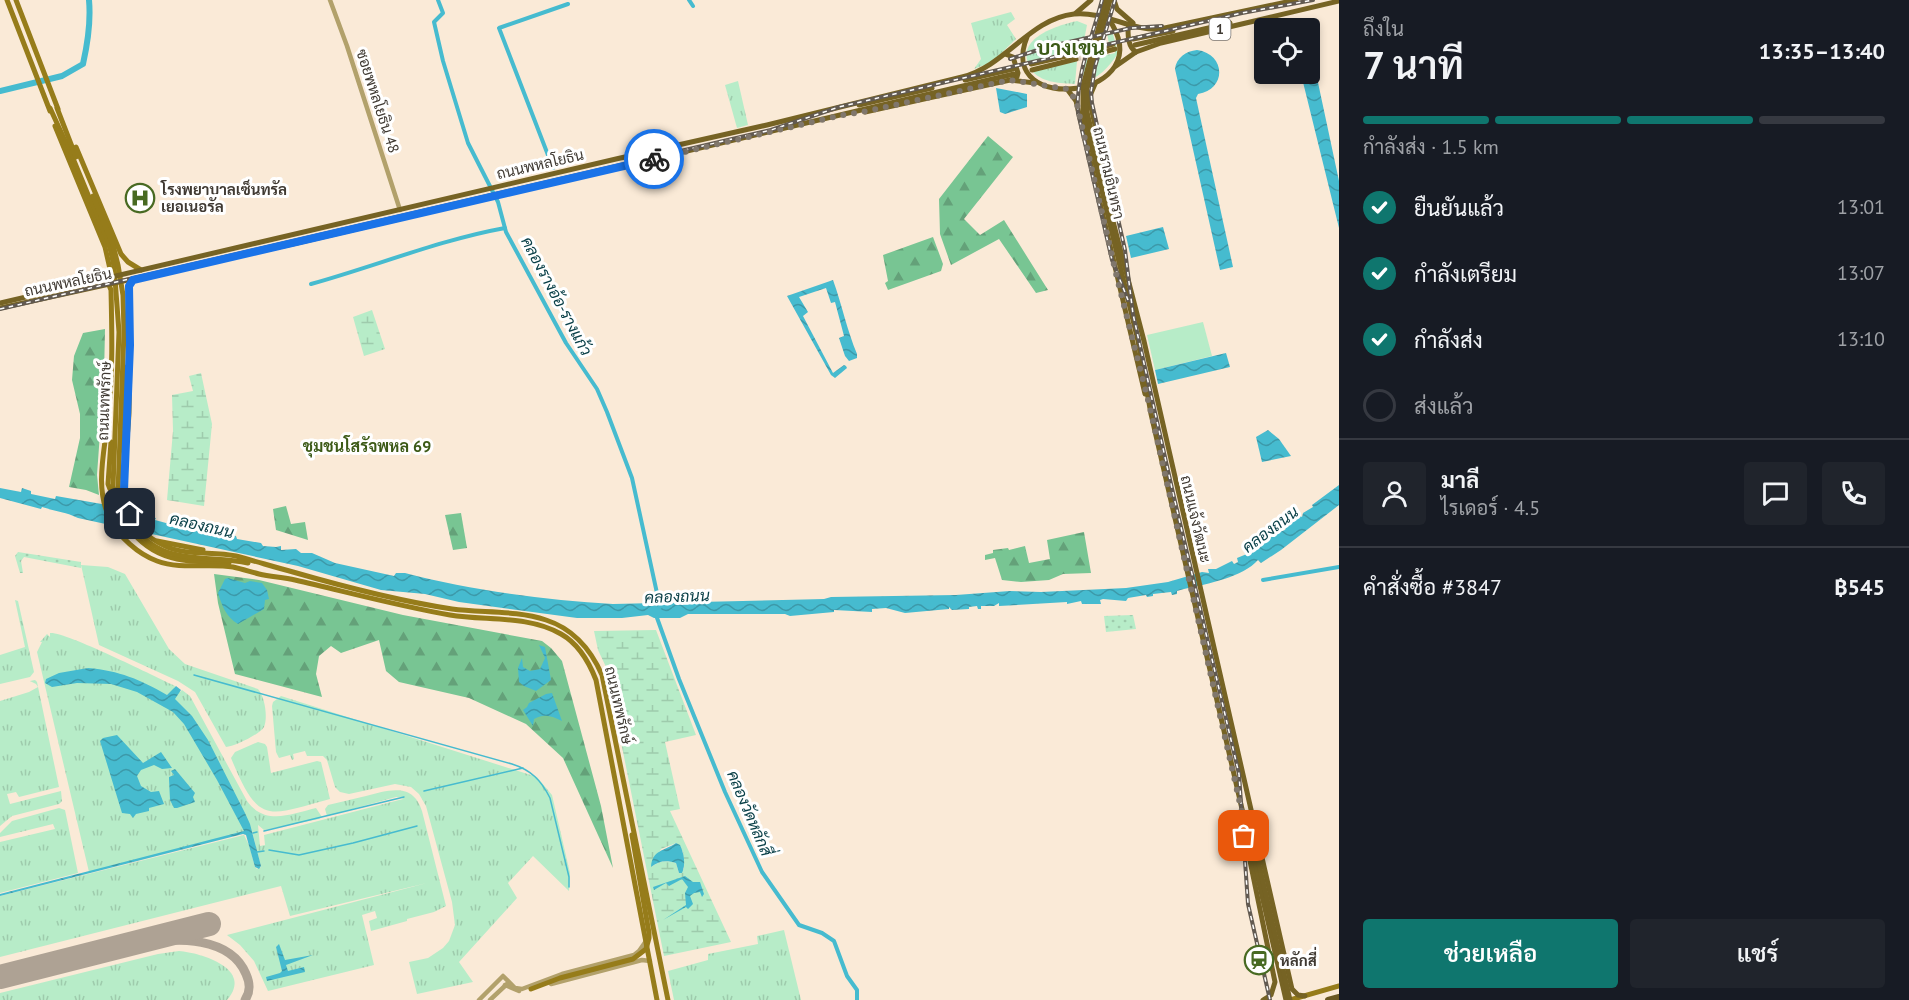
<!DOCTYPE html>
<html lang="th">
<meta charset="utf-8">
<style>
body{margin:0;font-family:"PT Sans",Sarabun,sans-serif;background:#20242c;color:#f1f3f6;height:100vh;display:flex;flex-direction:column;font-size:22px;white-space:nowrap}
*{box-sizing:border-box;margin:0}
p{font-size:20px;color:#9ea1a6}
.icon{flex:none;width:33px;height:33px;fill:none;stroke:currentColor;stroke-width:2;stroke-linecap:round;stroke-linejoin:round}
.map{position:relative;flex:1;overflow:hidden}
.side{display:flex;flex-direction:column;background:#171b24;width:570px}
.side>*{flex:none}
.tools{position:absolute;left:1254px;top:18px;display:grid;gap:12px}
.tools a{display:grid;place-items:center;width:66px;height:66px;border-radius:6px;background:#171b24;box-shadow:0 3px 9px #0003;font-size:30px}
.pin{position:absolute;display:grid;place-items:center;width:51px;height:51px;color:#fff;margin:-26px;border-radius:12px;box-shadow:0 3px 9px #0006}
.courier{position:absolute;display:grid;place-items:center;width:60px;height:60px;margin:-30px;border:4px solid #1a73e8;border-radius:50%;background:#fff;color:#222;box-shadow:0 2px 8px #0007}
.overview em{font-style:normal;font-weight:600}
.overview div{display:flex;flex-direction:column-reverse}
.overview{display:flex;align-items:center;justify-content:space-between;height:102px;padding:0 24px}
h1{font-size:39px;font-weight:600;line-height:45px}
.bar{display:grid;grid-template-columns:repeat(4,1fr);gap:9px 6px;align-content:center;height:72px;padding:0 24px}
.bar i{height:8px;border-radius:4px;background:#363941}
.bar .active{background:#0f766e}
.bar p{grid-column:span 4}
.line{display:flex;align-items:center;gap:15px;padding:0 24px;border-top:2px solid #363941}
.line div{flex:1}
.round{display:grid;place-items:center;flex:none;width:63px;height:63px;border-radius:6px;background:#20242c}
ol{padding:0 24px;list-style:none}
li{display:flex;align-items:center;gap:18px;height:66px}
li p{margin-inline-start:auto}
li .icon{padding:6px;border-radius:50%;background:#0f766e;color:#fff;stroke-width:4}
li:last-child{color:#9ea1a6}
li i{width:33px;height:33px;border:3px solid #363941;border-radius:50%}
.button{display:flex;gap:12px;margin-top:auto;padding:12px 24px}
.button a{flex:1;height:69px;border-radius:6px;background:#0f766e;color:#fff;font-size:24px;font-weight:600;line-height:69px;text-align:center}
.button a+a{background:#20242c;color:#f1f3f6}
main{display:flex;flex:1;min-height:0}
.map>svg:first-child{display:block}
</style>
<main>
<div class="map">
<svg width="1339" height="1000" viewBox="0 0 1339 1000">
<defs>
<pattern id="grass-tufts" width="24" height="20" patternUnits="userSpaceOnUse" patternTransform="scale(1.5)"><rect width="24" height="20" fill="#b7ecc8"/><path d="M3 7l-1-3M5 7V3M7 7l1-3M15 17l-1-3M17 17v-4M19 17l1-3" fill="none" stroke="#9ecbac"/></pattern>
<pattern id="forest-firs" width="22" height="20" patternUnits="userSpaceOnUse" patternTransform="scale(1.5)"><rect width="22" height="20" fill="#78c593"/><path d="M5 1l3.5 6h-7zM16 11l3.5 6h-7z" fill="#64a179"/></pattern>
<pattern id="wetland-marsh" width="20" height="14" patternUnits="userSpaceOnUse" patternTransform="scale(1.5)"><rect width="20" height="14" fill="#b7ecc8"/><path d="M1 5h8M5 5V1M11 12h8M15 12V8" fill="none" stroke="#9ecbac"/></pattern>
<pattern id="garden-dots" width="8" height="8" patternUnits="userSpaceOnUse" patternTransform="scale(1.5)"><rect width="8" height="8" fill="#b7ecc8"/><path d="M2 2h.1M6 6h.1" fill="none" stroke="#9ecbac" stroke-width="1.8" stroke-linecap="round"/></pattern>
<pattern id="water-waves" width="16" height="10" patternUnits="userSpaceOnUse" patternTransform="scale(1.5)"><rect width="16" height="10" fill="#46bbcf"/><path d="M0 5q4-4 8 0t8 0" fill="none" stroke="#3c99a9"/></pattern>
</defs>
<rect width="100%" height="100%" fill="#faead7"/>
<g fill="url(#grass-tufts)">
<polygon points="1011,12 1015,19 1007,25 1016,39 992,62 974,69 981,59 971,23"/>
<path d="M 1077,21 L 1087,25 L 1082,51 L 1028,63 C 1018,37 1059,25 1077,21 Z"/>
<path d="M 1107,33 L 1113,34 L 1118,53 C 1109,68 1098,78 1082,84 L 1085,60 L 1115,53 L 1114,44 L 1109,44 Z"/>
<path d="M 1077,61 L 1075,84 C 1060,83 1044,83 1033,72 Z"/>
<polygon points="738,81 748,125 737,128 725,85"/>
<path d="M 81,565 L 108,567 L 125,574 L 169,649 L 185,664 L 258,689 C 265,697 268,717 264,727 C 260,734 234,747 226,747 L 195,692 L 178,681 L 99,645 Z"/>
<polygon points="15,600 18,601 34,672 30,677 0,684 0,655 25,647"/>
<path d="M 50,633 C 64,631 152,675 171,684 L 175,686 L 174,689 L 180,692 L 182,690 L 190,696 L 247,801 C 265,826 291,814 316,808 L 322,817 L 319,819 L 264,830 L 258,825 L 260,846 L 265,845 L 264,835 L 403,799 L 401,797 L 396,797 L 327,816 L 325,809 L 328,805 C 341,802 353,799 366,796 C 389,790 413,782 422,811 L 446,906 L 434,912 L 407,919 L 407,921 L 371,931 L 369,921 L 377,918 L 375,911 L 362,915 L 374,965 L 268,991 L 254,961 L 240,945 L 227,935 L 427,883 L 290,916 L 281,886 L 0,957 L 0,896 L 244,835 L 249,845 L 255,867 L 257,869 L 261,867 L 252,831 L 89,872 L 37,652 L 42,642 L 40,642 L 47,634 L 50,637 Z"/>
<polygon points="35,680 37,682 59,787 19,797 16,792 7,794 10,804 61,791 62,801 59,804 12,816 0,826 0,701 29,692 38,687 36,684 30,681"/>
<polygon points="281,696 537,777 552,795 570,873 569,891 533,856 508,883 517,898 459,962 473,982 417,994 409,962 428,958 443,948 449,941 455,925 452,902 426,806 419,794 411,787 395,784 349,794 340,792 335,787 327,760 323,756 307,756 305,751 293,754 294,759 292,760 290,755 279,758 276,752 272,706 273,702"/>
<path d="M 258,742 L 265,744 L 267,747 L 271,773 L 317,761 L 321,762 L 330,799 C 267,816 259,826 231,758 L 235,752 Z"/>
<polygon points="59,808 65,810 78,873 0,893 0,842 55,829 53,824 0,837 0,833 12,821"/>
<polygon points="784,930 801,1000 674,1000 668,971 708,960 708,954 758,944 757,936"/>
<path d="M 179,951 C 202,953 254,969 227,1000 L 0,1000 L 0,993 L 158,954 Z"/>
</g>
<g fill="url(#forest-firs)">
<polygon points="988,136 1013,157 964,219 980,235 1004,220 1048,290 1036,293 999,239 951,265 940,234 939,199"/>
<polygon points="933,237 943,264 941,271 888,290 885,283 888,281 883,255"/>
<polygon points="105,329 104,377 97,475 99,495 86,490 69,487 80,438 80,414 72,380 74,356 83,333"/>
<polygon points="286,506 291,524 305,522 308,540 276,530 273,509"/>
<polygon points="461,513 467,548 453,550 445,515"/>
<polygon points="1084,532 1091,573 1063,574 1049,580 1021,582 1002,580 995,558 985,560 985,555 993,553 993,550 1008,548 1009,550 1025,546 1029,563 1050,559 1047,540"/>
<polygon points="214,574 259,580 403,615 542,641 551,648 562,661 601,806 613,868 563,758 526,724 469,698 399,682 386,671 379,640 341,653 331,646 319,656 316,674 322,697 235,674 218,603"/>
</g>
<g fill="url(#wetland-marsh)" fill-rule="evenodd">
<polygon points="372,310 385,349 364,356 353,317"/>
<polygon points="201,373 212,424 204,506 167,500 173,431 172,395 193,391 189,376"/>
<path d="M 656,630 L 696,735 L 665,742 L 680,809 L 670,811 L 731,942 L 664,956 L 606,667 L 598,650 L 594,631 ZM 676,843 L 683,852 L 684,869 L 679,873 L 676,863 C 666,860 660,861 651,867 L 661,849 Z"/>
</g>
<g fill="url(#garden-dots)">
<polygon points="18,552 81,562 81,568 24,557 21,561 23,573 20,573 15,556"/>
<polygon points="1133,615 1136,629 1106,632 1104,616"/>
</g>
<polygon fill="#b7ecc8" points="1203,322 1212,356 1155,370 1147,335"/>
<g fill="url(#water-waves)">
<polygon points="1310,45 1339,181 1339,228 1301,74 1310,74"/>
<path d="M 1197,50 C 1226,54 1227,89 1198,94 L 1196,98 L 1233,267 L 1220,270 L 1175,69 C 1176,58 1186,51 1197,50 Z"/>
<polygon points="996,88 1027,94 1027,107 1005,114 1000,112"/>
<polygon points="1163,227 1169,249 1131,258 1126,236"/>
<path d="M 833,280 C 842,305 847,330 857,354 L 857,358 L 849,361 L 845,356 L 839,338 L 844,336 L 835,302 L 831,303 L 826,288 L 799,297 L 808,312 L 803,316 L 833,373 L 844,365 L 846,366 L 847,368 L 835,378 L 831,375 L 787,296 Z"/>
<polygon points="1226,353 1230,367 1158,384 1155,370"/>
<polygon points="1268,430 1279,439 1291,456 1262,462 1256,437"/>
<path d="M 1339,485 L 1339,505 L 1281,550 L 1261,563 L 1258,560 C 1243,577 1208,584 1184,589 L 1177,591 L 1177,594 L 1172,595 L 1171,592 L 1153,594 L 1153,596 L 1147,597 L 1146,595 L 1128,598 L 1126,601 L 1103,599 L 1100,600 L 1101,604 L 1082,604 L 1081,601 L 1067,604 L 1067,602 L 999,606 L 999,603 L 994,606 L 981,606 L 981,609 L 978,609 L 977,606 L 969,607 L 969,609 L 952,610 L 949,607 L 949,609 L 905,613 L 886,608 L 872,609 L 872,612 L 834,610 L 834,612 L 790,616 L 785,614 L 688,614 L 680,618 L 654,618 L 648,615 L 622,618 L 577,618 L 459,602 L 425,594 L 381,590 L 298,566 L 78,518 C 66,512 54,511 42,507 L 41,509 L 0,498 L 0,488 L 21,492 L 22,488 L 31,491 L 31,494 L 55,499 L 56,496 L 136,510 L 135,515 L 147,519 L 149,517 L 156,518 L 155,520 L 166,523 L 172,521 L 172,523 L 184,525 L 187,528 L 197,527 L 200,531 L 236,536 L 237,539 L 261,543 L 263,546 L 276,547 L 281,546 L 281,550 L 296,549 L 301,553 L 312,553 L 335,563 L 394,576 L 396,573 L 405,573 C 470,590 545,600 613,604 L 824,599 L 831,597 L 956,595 L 1010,591 L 1041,592 L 1126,588 L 1168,582 L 1202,572 L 1209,573 L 1208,569 L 1216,569 L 1232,561 L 1234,564 L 1238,562 L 1237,558 L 1259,549 L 1258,547 L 1278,532 L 1285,530 L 1287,525 L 1300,516 L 1302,517 L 1303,513 L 1313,507 L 1312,505 Z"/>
<path d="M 228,578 L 245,583 L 250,581 L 262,583 L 267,590 L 269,599 L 265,600 L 264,609 L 238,624 C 226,617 222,606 218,593 L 225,579 Z"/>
<polygon points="539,645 545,647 551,680 536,691 524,686 519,682 518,668 522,658 523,667 530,671 540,669 545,658"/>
<path d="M 88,668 C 120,671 139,679 167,695 L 176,686 L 181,690 L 175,699 L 192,716 L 208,740 L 245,813 L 250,824 L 261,866 L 259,869 L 255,867 L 246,835 L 243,834 L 0,896 L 0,894 L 244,831 L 217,780 L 184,724 L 173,712 L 137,692 L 111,684 L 77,683 L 52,687 L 45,683 L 46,679 L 59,673 Z"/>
<path d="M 552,693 L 562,721 C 552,716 545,713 534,719 L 533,726 L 523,710 L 527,707 L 529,703 L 546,694 Z"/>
<polygon points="117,735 143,763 161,752 172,768 162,769 154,765 141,770 137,776 141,786 151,792 159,791 164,804 149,808 149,811 136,814 133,818 130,814 122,813 100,741 103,738"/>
<polygon points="175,769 195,793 193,797 195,802 177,808 174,808 170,800 169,779 169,777 174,775 171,771"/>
<path d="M 676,843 L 680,845 C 684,853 686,865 682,873 L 679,873 L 676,863 C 666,860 659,861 651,867 C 652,850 664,851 676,843 Z"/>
<polygon points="685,876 693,882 700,882 704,894 702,897 700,892 694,893 690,896 693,904 688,909 686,907 663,920 686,905 685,893 688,887 682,879 669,886 666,883 654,890 653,887"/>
<polygon points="279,944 285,960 313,955 286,965 288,971 304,967 305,972 267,981 266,977 280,973 282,971 276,947"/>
</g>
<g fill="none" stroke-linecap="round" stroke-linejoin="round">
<g stroke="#46bbcf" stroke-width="1.5">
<path d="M 194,675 L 512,764 C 531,770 541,780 550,798 L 569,877 L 569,887"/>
<polyline points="424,791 523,768"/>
<polyline points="264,831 404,797"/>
<polyline points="253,833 257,832"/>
<polyline points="269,850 299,855 353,843 417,826"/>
<polyline points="257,852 264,851"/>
</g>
<g stroke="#46bbcf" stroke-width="4">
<polyline points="438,0 443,13 434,22 443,61 468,143 498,202 506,232 566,343 597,389 607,412 632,478 660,607"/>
<polyline points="689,0 693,6"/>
<polyline points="553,168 499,28 568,4"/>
<path d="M 311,284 C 376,266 439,240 505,228"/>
<polyline points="1263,580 1339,567"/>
<polyline points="656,615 679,679 725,792 762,872 799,925 822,933 834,941 847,976 857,990 857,1000"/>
</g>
<path stroke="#46bbcf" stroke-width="6" d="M 0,91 L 62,76 L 83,64 C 88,42 91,22 89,0"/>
<path stroke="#aea294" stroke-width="9" d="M 141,941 C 175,939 230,935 246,974 C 250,983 251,991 245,1000"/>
<polyline stroke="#aea294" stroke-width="24" points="0,977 209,924"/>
<g stroke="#d5c7b6" stroke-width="5" stroke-dasharray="5 2.5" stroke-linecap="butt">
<polyline points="1075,54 1096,49"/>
<polyline points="1076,59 1095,54"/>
</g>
<g stroke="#b2a16b" stroke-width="4.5">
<polyline points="330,0 347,46 400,210"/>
<polyline points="551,984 642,960 650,961"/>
<polyline points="505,985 519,991"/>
<polyline points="479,1000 503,976 515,988 522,989 562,974 634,955 639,951 646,941"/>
<polyline points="490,1000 507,984"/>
</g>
<g stroke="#967c1a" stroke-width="5">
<polyline points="7,0 50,111"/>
<polyline points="16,0 58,109"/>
<path d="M 50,108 L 72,156 L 110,248 L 114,266 L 119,332 L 113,486 C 117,521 141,552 177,559 C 194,563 212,561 229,563"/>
<polyline points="57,108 76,157"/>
<polyline points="55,126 105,247 110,269 107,278"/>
<polyline points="76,147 121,254 128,262 141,270"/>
<path d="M 93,196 L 113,245 L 118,265 L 123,295 L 124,332 L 118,491 C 124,522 146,549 178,555 C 202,560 225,558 248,563"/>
<path d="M 133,280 L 129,286 C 130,329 130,371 129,413 C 128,440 119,489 129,512 C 136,527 150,539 165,546 C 186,556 213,551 236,556 C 255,561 274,567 293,572 C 345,587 399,601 452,609 C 482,613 517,610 546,620 C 574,629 591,650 602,675 L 668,1000"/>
<path d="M 109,285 L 111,290 C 112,332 113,375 108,417 C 105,450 94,488 110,519 C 119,537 138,554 157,561 C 181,570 208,563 233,567 C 242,569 251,572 259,574 C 271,577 283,577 295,580 C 347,592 398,606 450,615 C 486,621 528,615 561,634 C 579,644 589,662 596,680 L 657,1000"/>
<polyline points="123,426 127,367"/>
<polyline points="111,442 108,484 110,489 116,490"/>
<polyline points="123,450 125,426"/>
<polyline points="157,541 203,550"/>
<polyline points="531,989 560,978 633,959 646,949 649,938 649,933 632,835"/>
<polyline points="1290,1000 1339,986"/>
</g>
<g stroke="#766324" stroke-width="5">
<polyline points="1106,0 1083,86 1083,112 1138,341 1151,414 1286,1000"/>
<polyline points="1110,0 1087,86 1087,112 1109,206 1144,341 1292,989 1298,995 1305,996"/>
<polyline points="1114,0 1117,9 1133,23"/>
<polyline points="1076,13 1091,0"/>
<path d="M 1131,25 L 1128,28 C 1128,36 1128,47 1136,52"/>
<path d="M 1027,37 C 994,118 1165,99 1108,18"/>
<polyline points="1133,39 1173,31"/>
<polyline points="1135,45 1230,23"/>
<polyline points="1096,49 1113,44"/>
<polyline points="1005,54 1013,57 1018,73 1017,77 1011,80"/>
<polyline points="1096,54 1115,49"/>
<polyline points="1031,64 1075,54"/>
<polyline points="1116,66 1136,52 1161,43 1339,1"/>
<polyline points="1032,70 1076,59"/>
<polyline points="965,80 1013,69"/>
<polyline points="1095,84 1089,98 1112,202"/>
<polyline points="1067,89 1076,101 1145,394"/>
<polyline points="859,105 932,88"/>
<polyline points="865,112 1010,80 1035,83"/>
<path d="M 0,303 L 616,159 L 767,125 L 962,77 C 1006,66 1029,19 1074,14 C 1104,11 1131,31 1160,29 L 1296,0"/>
<polyline points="0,308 297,243 1014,74"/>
<polyline points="1243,827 1275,982 1271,995 1263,1000"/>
<polyline points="1253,838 1290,1000"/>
</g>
<polyline stroke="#695822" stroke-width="6" points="1328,1000 1339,997"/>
<g stroke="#625a51" stroke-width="4">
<g id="rail">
<path d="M 1102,0 C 1093,35 1075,77 1078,113 L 1112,260 L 1128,300"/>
<polyline points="1115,0 1095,67 1091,92 1092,103 1125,250 1133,314 1173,493 1239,774 1248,904 1270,1000"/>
<polyline points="1010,59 1047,47 1131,28 1162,26"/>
<polyline points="0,309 771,130 839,107 1242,13 1313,0"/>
</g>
</g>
<use href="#rail" stroke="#fff" stroke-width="1.5" stroke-dasharray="4.5" stroke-linecap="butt"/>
</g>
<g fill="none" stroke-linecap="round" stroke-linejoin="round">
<polyline stroke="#80776c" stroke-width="6" stroke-dasharray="0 10.8" points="654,159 843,115 867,111 1010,80 1067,89 1076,100 1117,278 1149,404 1236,786 1243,817 1244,836"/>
<polyline stroke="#1a73e8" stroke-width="8" points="130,514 124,490 130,345 129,286 133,280 654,159"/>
</g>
<defs>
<g id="hospital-ring" transform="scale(1.5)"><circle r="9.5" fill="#fff" stroke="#486a22" stroke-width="1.5"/><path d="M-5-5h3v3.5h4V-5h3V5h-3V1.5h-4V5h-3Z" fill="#486a22"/></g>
<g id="station-ring" transform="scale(1.5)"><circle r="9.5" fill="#fff" stroke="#486a22" stroke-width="1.5"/><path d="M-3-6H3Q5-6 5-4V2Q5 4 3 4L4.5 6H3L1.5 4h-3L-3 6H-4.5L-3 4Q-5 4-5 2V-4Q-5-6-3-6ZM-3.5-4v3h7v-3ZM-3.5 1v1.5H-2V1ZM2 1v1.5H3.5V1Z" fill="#486a22"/></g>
</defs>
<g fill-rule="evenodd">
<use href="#hospital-ring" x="140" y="198"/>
<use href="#station-ring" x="1259" y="960"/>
</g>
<g text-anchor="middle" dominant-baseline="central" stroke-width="6" stroke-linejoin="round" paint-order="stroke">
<rect fill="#fff" stroke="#797470" stroke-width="1.5" x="1209.5" y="18" width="21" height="22" rx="4.5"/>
<g font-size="14" font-weight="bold" fill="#3f3932">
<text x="1220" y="29">1</text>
</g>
<g font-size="15" fill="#3f3932" stroke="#fff">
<text transform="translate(378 101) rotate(72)">ซอยพหลโยธิน 48</text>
<text transform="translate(540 164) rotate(-13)">ถนนพหลโยธิน</text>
<text transform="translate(1109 173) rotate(77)">ถนนรามอินทรา</text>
<text transform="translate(68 282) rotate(-12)">ถนนพหลโยธิน</text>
<text transform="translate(104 401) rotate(-88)">ถนนเทพรักษ์</text>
<text transform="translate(1196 519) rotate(77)">ถนนแจ้งวัฒนะ</text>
<text transform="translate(619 705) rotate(77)">ถนนเทพรักษ์</text>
</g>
<g font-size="15" font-weight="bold" fill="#3f3932" stroke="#fff" text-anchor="start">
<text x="161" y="189">โรงพยาบาลเซ็นทรัล<tspan x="161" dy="17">เยอเนอรัล</tspan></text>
<text x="1280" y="960">หลักสี่</text>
</g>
<g font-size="16" font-style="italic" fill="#0a4048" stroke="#fff">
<text transform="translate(557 296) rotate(62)">คลองรางอ้อ-รางแก้ว</text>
<text transform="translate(202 525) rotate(13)">คลองถนน</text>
<text transform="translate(1270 529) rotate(-37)">คลองถนน</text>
<text transform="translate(677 596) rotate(-2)">คลองถนน</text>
<text transform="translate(750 813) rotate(67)">คลองวัดหลักสี่</text>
</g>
<g font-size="16" font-weight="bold" fill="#3c5a17" stroke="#fff">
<text x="367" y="446">ชุมชนโสรัจพหล 69</text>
</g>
<g font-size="21" font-weight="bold" fill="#3c5a17" stroke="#fff">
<text x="1071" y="47">บางเขน</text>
</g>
</g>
</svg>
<div class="tools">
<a><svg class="icon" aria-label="locate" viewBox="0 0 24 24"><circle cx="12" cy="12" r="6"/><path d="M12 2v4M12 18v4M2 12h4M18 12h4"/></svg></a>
</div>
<div class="pin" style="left:1244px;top:836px;background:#ea580c"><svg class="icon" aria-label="bag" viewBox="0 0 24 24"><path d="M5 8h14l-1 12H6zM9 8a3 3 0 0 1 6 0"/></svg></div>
<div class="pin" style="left:130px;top:514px;background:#1f2937"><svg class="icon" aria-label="home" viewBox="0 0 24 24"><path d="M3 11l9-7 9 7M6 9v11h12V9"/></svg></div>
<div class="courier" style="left:654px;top:159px"><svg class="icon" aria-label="bike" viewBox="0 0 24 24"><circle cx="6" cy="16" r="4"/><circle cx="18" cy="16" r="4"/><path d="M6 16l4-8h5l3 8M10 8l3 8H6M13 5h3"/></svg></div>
</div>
<section class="side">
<div class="overview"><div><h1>7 นาที</h1><p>ถึงใน</p></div><em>13:35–13:40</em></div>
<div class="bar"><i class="active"></i><i class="active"></i><i class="active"></i><i></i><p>กำลังส่ง · 1.5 km</p></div>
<ol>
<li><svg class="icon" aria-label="check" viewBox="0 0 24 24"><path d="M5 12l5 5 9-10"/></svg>ยืนยันแล้ว<p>13:01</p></li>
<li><svg class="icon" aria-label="check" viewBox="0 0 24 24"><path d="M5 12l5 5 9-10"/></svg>กำลังเตรียม<p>13:07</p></li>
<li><svg class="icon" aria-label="check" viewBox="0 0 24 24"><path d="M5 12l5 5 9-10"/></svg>กำลังส่ง<p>13:10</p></li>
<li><i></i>ส่งแล้ว</li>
</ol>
<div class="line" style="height:108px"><a class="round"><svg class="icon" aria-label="person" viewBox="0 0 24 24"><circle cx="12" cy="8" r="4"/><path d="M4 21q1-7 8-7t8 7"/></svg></a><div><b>มาลี</b><p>ไรเดอร์ · 4.5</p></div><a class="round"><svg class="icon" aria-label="chat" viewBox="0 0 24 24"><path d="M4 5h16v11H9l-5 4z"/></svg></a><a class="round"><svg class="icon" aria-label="phone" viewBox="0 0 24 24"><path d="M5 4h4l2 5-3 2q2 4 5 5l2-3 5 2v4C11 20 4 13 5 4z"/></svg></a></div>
<div class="line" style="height:78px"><div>คำสั่งซื้อ #3847</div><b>฿545</b></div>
<div class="button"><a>ช่วยเหลือ</a><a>แชร์</a></div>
</section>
</main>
